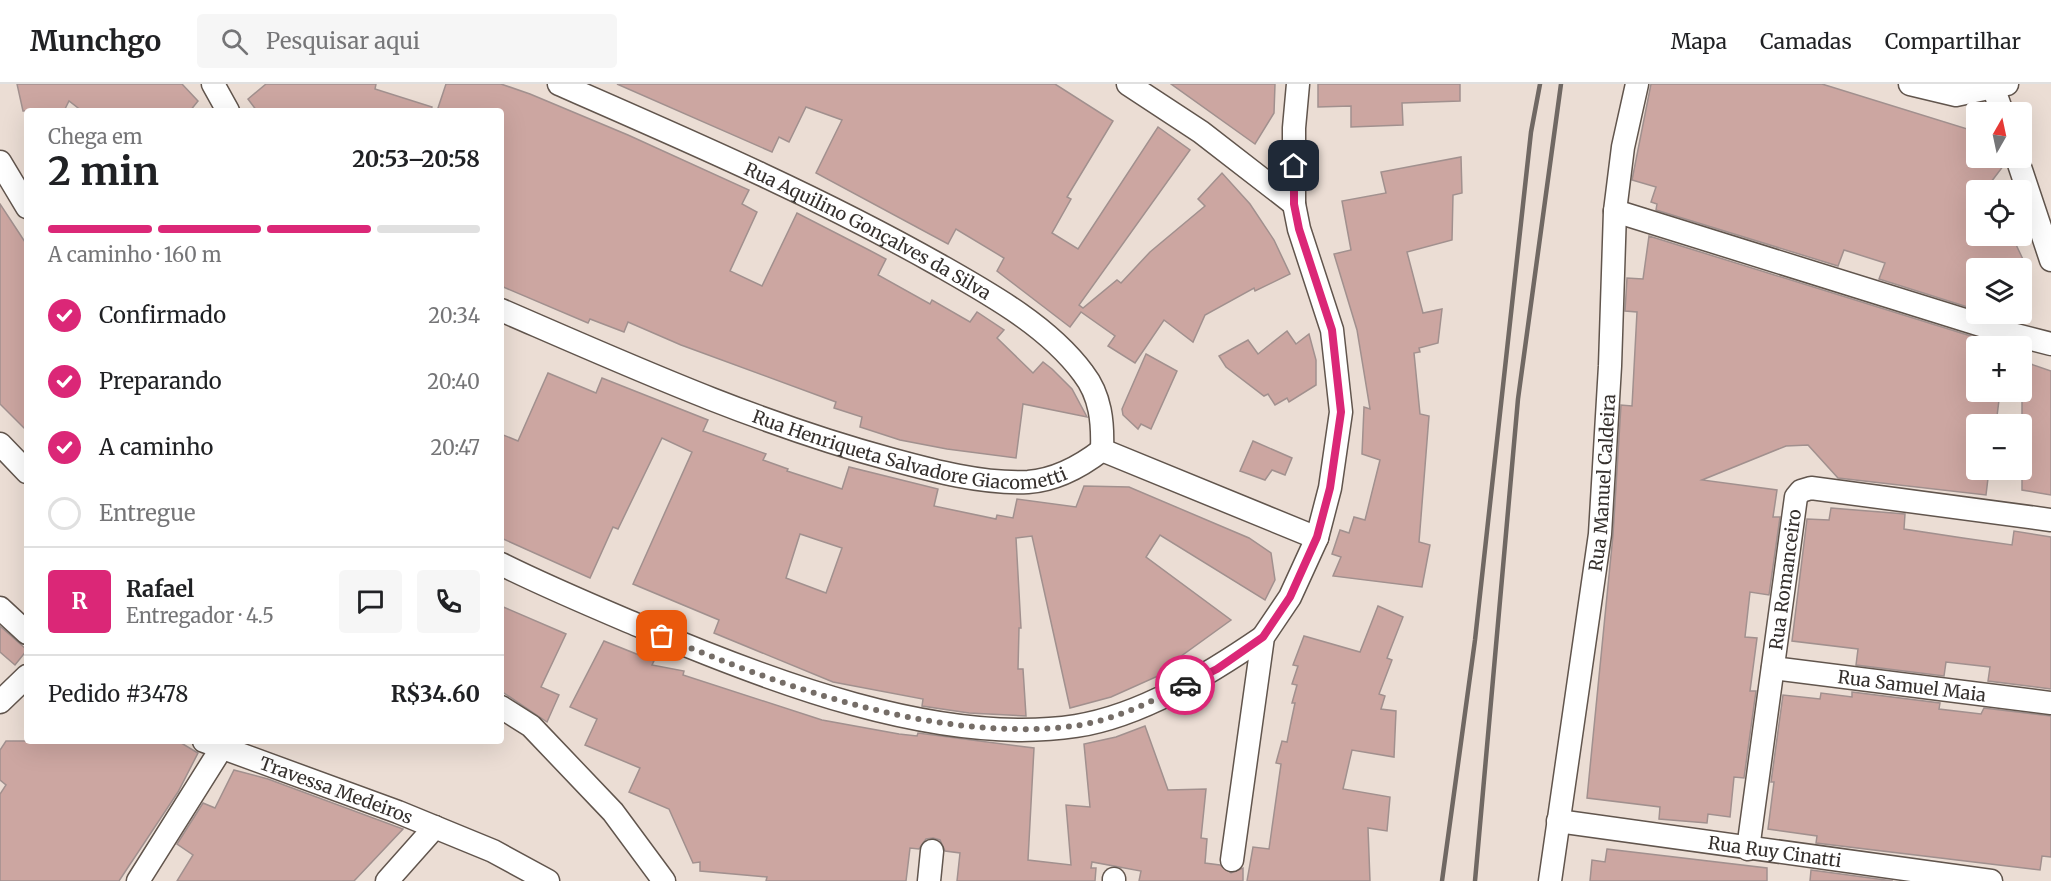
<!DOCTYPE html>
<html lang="pt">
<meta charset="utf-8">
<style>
body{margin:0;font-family:Merriweather,serif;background:#f6f6f6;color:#202124;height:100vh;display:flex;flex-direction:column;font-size:22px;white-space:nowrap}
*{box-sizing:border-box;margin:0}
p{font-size:20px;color:#757577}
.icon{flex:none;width:33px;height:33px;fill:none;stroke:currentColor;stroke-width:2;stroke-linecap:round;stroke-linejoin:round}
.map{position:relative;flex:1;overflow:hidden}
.details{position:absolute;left:24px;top:24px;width:480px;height:636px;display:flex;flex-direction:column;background:#fff;border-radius:6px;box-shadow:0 6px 24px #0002}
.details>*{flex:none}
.needle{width:39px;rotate:9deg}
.tools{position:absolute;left:1966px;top:18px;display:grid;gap:12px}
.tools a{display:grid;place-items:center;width:66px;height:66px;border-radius:6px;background:#fff;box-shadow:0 6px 24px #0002;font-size:30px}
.pin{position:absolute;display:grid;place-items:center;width:51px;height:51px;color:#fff;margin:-26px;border-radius:12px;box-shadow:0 3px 9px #0006}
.courier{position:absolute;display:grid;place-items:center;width:60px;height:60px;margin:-30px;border:4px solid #db2777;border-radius:50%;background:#fff;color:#222;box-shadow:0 2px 8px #0007}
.headline em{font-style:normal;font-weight:700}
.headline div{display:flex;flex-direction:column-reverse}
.headline{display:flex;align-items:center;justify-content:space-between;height:102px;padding:0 24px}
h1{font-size:39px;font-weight:700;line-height:45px}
.bar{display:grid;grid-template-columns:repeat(4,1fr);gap:9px 6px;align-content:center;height:72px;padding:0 24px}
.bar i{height:8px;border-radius:4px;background:#e0e0e0}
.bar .active{background:#db2777}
.bar p{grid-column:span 4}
.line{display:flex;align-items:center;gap:15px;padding:0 24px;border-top:2px solid #e0e0e0}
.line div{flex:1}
.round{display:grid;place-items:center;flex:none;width:63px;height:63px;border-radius:6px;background:#f6f6f6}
ol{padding:0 24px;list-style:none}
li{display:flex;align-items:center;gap:18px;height:66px}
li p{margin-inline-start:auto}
li .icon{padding:6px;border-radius:50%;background:#db2777;color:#fff;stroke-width:4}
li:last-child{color:#757577}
li i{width:33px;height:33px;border:3px solid #e0e0e0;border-radius:50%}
header{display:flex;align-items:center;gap:36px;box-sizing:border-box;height:84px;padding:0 30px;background:#fff;border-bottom:2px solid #e0e0e0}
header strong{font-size:28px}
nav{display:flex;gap:33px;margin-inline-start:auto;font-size:21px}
.search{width:420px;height:54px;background:#f6f6f6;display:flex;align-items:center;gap:15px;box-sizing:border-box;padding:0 21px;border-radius:6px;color:#757577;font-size:22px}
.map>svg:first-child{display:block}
</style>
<header>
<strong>Munchgo</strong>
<div class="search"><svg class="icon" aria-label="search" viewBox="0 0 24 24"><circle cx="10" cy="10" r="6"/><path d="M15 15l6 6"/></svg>Pesquisar aqui</div>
<nav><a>Mapa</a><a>Camadas</a><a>Compartilhar</a></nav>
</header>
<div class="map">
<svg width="2051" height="797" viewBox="0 0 2051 797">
<rect width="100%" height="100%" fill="#ebddd4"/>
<g fill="#cca6a1" stroke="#a1908e" stroke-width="1.5" fill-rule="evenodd">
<polygon points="17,0 182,0 198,17 190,27 82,27 69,17 64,27 23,27"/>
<polygon points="266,0 376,0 375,5 432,23 431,27 257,27 248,15"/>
<polygon points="446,0 501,0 530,10 628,51 749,106 742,120 757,128 730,187 762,202 797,129 867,165 886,175 878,191 930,220 932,216 970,238 977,228 1004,246 997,254 1033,289 1043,278 1052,285 1072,305 1087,333 1023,320 1016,374 947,365 900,356 860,343 862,333 834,324 836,318 681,261 628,238 624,248 590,235 588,239 501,202 501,27 437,27"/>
<polygon points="617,0 1055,0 1113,37 1067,113 1071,115 1052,149 1078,165 1158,43 1190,66 1079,221 1083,224 1117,196 1121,199 1150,168 1205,122 1198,115 1222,89 1250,120 1274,156 1290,190 1255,207 1254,204 1205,231 1193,258 1164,236 1135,279 1108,262 1115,252 1081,228 1070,243 997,187 1004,174 956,145 948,160 816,89 842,36 806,23 789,58 779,53 772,68"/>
<polygon points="1171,0 1275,0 1274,29 1255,60"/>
<polygon points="1318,0 1460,0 1460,17 1402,19 1403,41 1351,43 1351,22 1318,23"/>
<polygon points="1651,0 1822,0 1977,48 1977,74 2004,81 1985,106 1977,106 1977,152 2012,152 2027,184 1977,184 1977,226 1879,195 1885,179 1844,166 1838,182 1656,126 1657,120 1651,118 1656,103 1632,96"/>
<polygon points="1461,73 1462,109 1453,111 1452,156 1407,168 1423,229 1442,225 1438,259 1419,264 1420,268 1414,269 1420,330 1429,332 1419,458 1430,461 1422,503 1333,492 1341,473 1332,470 1340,446 1349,449 1354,433 1365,436 1380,376 1362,370 1364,323 1370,325 1357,246 1334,170 1351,166 1342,117 1386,109 1381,88"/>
<polygon points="0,120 27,161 27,347 0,320"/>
<polygon points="1649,152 2003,262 1977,262 1977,308 2000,308 1996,340 1977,340 1977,386 1989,386 1986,411 1838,394 1808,361 1786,362 1702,396 1777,406 1773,433 1780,433 1769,511 1750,508 1745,553 1757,554 1750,607 1756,607 1744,694 1734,693 1730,733 1708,730 1707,739 1659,735 1660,723 1587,714 1613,451 1621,321 1632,322 1637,228 1625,227 1627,194 1643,195"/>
<polygon points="1287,247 1296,260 1309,250 1316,276 1316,301 1289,318 1287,314 1275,321 1268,310 1264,312 1226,283 1219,272 1248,256 1258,270"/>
<polygon points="1146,270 1177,287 1151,345 1141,340 1138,345 1123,331 1122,325"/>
<polygon points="2022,277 2051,287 2051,411 2022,406"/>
<path d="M 548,289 L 596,309 L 602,294 L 708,336 L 703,347 L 766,370 L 763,376 L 788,385 L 787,387 L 842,405 L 849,383 L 938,405 L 934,422 L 996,435 L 997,431 L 1013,434 L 1017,415 L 1076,423 L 1084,402 L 1129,403 L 1249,454 L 1271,469 L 1275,496 L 1265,516 L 1160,451 L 1146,473 L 1231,536 L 1173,578 L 1176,584 L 1111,613 L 1070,624 L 1032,452 L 1016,454 L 1021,544 L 1019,544 L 1018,585 L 1023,585 L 1026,632 L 969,629 L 922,622 L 923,615 L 833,598 L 714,549 L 719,536 L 633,500 L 692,368 L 662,354 L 618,445 L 613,443 L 590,494 L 501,454 L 501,350 L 518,357 ZM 800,450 L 842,464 L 826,509 L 786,494 Z"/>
<polygon points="1253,357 1292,374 1285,391 1272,386 1265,396 1240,387"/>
<polygon points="1831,424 1905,430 1904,445 1963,454 2012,461 2014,447 2051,453 2051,605 1988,597 1990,583 1946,578 1944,592 1856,581 1858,565 1792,557 1807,435 1829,436"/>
<polygon points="501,522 566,550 541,603 559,611 547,638 501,607"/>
<polygon points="1378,522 1403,533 1387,574 1392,576 1379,610 1385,612 1381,625 1396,627 1394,673 1352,666 1343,705 1390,713 1387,747 1368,744 1370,797 1247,797 1253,763 1269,765 1281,680 1276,679 1282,657 1287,658 1291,638 1295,619 1292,619 1297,601 1292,600 1298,582 1293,581 1304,552 1360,568"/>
<polygon points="0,542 27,566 15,581 0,568"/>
<polygon points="604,557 654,577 652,581 684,587 683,591 822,636 899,650 917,652 918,649 1034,664 1028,776 1071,781 1066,721 1090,723 1084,660 1116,653 1145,642 1168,706 1206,705 1201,754 1207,755 1205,779 1220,781 1231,789 1243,784 1243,797 1139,797 1141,787 1092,778 1091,784 1096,784 1095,797 957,797 960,769 945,767 940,756 933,754 926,755 919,765 910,764 906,797 766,797 767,793 700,787 700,778 693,779 669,725 629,708 640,684 585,661 597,635 570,623"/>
<polygon points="1852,608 1940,619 1939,625 1981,630 1984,624 2051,632 2051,773 2042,772 2040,786 1816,759 1817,752 1768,745 1774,698 1771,698 1783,611 1820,615 1821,609 1852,613"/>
<polygon points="6,657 178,657 198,669 178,708 119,797 0,797 0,710 6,701 0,696 0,666"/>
<polygon points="234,686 268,695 403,745 354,797 177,797 193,771 177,760 203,719 215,724"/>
<polygon points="1607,765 1767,784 1767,797 1590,797 1592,776 1605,778"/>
<polygon points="1811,786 1893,797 1810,797"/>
</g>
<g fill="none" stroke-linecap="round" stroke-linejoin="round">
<g stroke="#61554d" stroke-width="25">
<g id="minor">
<polyline points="213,0 228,27"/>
<path id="s1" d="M 559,0 C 687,56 817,112 939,181 C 990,210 1048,242 1083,289 C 1101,312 1103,339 1102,366"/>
<polyline points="1128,0 1201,48 1294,120"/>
<polyline points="1910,0 1956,11 2007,0"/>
<polyline points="1992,0 2002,28"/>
<polyline points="2017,74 2051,176"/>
<polyline points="0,78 27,123"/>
<polyline points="1615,127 2000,247 2051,260"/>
<path id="s2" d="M 501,226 C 628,281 756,339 890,375 C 934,387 982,400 1028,398 C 1056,396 1080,383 1102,366 L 1317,454"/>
<polyline points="0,360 27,388"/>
<path d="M 501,480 C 547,503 595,523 642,543 C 767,596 939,663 1076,642 C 1141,632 1209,590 1263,553"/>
<polyline points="0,524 27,549"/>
<path id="s3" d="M 1773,584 L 2051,619"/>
<polyline points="0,618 27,592"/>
<polyline points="501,623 531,642 613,728 664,797"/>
<path id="s4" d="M 204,657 L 398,728 L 493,767 L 548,797"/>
<path id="s5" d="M 1558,737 L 1991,797"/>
<path id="s6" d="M 1748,765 L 1796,413 L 1801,407 L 1811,404 L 2051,436"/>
<polyline points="1232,776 1263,553 1290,513 1317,454 1330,404 1341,328 1332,246 1299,145 1294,120 1294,44 1298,0"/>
<polyline points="138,797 221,665"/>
<polyline points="387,797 435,743"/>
<polyline points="929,797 932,767"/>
<polyline points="1114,797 1114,795"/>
<path id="s7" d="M 1550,797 L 1600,450 L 1610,282 L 1615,127 L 1623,63 L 1637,0"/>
</g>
</g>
<use href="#minor" stroke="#fff" stroke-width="22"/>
<g stroke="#706863" stroke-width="4.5">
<polyline points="1442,797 1475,556 1531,48 1540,0"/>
<polyline points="1475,797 1518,315 1561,0"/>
</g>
</g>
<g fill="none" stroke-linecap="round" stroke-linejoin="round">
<path stroke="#756d67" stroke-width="6" stroke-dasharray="0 10.8" d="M 662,552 C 784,604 940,659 1074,642 C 1112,637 1151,618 1185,601"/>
<polyline stroke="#db2777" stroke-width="8" points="1185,601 1217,585 1263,553 1290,513 1317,453 1330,404 1341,328 1332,246 1299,145 1294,120 1294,82"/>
</g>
<g text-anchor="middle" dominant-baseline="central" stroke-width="6" stroke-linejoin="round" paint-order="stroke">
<g font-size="18" fill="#35302d" stroke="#ebddd4">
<text stroke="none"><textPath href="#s1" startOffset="342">Rua Aquilino Gonçalves da Silva</textPath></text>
<text stroke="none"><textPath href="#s2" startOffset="435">Rua Henriqueta Salvadore Giacometti</textPath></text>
<text stroke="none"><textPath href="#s7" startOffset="402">Rua Manuel Caldeira</textPath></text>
<text stroke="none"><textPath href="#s6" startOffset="272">Rua Romanceiro</textPath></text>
<text stroke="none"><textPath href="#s3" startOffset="140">Rua Samuel Maia</textPath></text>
<text stroke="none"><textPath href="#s4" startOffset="141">Travessa Medeiros</textPath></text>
<text stroke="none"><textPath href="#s5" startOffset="219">Rua Ruy Cinatti</textPath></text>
</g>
</g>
</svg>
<div class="tools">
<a><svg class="needle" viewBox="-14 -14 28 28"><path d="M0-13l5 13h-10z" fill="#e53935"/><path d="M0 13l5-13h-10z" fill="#757577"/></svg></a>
<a><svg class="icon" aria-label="locate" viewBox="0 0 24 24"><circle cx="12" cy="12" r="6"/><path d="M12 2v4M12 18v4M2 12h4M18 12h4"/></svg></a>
<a><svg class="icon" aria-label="layers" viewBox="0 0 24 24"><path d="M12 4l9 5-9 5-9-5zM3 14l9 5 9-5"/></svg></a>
<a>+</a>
<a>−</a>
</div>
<div class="pin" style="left:662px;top:552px;background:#ea580c"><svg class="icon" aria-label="bag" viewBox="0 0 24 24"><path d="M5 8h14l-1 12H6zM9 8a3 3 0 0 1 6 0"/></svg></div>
<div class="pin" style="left:1294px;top:82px;background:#1f2937"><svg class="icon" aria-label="home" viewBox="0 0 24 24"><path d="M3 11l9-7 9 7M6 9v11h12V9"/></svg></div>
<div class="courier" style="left:1185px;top:601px"><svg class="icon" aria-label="car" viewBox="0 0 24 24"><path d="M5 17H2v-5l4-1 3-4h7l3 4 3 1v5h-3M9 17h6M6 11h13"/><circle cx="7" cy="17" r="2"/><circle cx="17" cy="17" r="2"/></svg></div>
<section class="details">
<div class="headline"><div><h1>2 min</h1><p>Chega em</p></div><em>20:53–20:58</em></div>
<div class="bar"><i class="active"></i><i class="active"></i><i class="active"></i><i></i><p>A caminho · 160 m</p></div>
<ol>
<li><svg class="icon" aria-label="check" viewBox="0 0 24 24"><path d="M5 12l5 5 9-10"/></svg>Confirmado<p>20:34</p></li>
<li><svg class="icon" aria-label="check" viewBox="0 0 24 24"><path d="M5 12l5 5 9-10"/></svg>Preparando<p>20:40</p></li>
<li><svg class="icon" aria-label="check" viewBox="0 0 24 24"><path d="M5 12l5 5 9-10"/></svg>A caminho<p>20:47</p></li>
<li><i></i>Entregue</li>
</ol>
<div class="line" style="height:108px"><b class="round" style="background:#db2777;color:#fff">R</b><div><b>Rafael</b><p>Entregador · 4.5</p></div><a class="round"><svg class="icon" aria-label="chat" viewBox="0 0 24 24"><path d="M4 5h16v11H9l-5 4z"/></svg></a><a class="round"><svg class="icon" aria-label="phone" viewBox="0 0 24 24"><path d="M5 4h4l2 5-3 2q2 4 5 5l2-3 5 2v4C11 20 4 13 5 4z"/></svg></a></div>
<div class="line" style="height:78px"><div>Pedido #3478</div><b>R$34.60</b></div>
</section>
</div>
